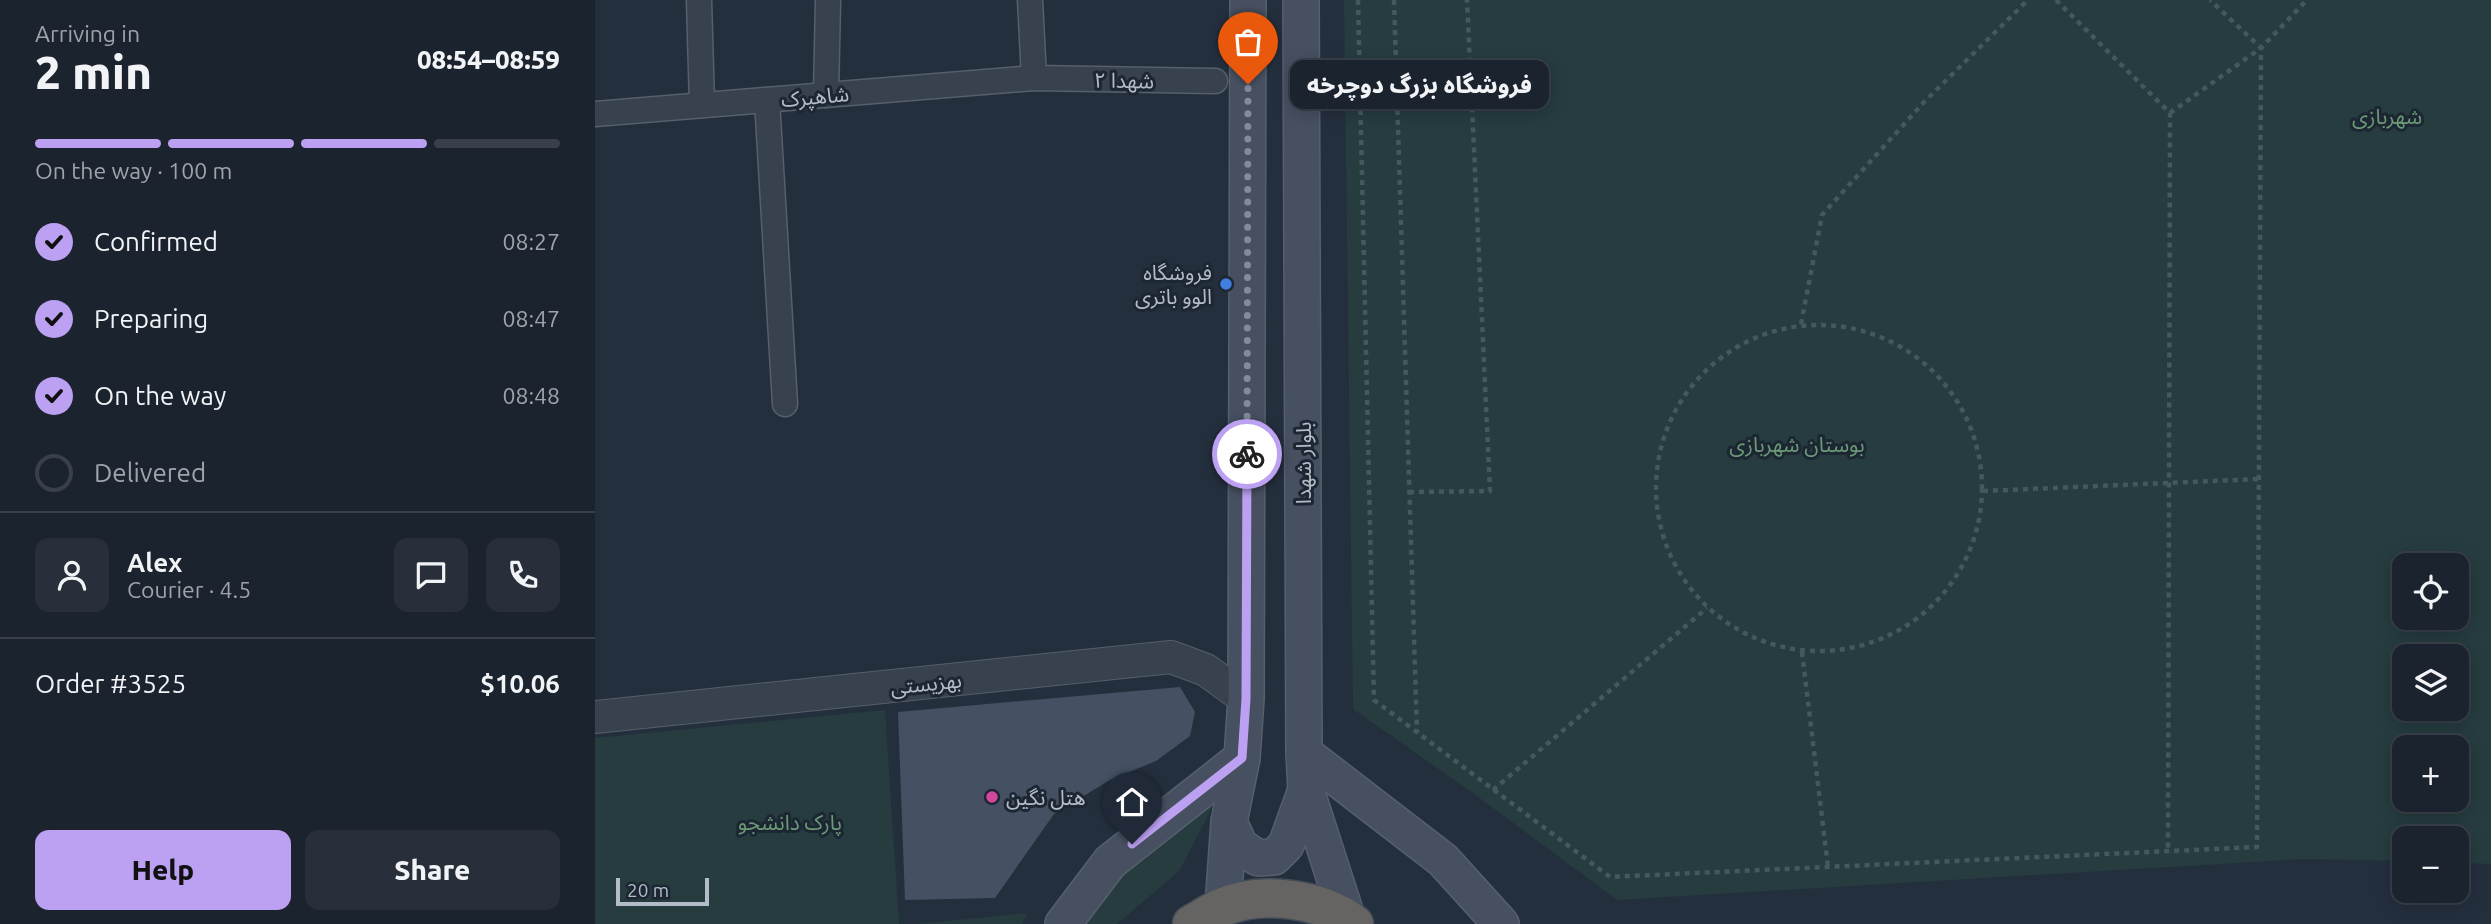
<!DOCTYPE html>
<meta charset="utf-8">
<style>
body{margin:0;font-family:Ubuntu,"Noto Sans Arabic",sans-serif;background:#282f3a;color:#f1f3f6;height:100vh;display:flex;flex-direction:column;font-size:26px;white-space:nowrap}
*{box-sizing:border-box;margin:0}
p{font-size:23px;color:#a0a4aa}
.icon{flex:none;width:38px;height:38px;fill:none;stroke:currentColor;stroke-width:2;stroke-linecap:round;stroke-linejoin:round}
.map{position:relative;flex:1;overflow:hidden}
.side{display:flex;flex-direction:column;background:#1b232e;width:595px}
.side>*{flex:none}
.tools{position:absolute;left:1797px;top:553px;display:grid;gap:14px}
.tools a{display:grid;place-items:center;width:77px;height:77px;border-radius:14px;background:#1b232e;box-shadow:0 4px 18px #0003,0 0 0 2px #39404a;font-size:35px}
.scale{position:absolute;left:21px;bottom:18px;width:93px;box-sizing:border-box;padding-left:7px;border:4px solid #b4bcc9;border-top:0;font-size:19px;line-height:24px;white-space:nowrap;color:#b4bcc9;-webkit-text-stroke:5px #1d2633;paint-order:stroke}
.pin{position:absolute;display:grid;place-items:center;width:60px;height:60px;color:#fff;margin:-72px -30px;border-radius:50% 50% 50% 0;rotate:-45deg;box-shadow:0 0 7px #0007}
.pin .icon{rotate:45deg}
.courier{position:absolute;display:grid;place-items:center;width:70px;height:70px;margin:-35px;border:5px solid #bca0f2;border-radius:50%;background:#fff;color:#222;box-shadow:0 2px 9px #0007}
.bubble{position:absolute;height:49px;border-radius:14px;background:#1b232e;box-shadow:0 4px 18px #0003,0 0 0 2px #39404a;font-size:23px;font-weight:800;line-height:49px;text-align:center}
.head em{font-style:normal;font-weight:800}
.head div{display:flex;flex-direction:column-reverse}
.head{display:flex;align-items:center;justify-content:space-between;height:119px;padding:0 35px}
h1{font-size:46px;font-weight:800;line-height:52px}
.bar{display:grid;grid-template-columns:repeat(4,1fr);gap:10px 7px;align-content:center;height:84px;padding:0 35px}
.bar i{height:9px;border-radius:5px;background:#39404a}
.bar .selected{background:#bca0f2}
.bar p{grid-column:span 4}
.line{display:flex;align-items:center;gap:18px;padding:0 35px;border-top:2px solid #39404a}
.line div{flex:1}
.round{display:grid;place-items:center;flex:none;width:74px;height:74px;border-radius:14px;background:#282f3a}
ol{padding:0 35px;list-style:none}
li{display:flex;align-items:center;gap:21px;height:77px}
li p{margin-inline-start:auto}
li .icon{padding:7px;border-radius:50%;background:#bca0f2;color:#111;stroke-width:4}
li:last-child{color:#a0a4aa}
li i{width:38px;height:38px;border:4px solid #39404a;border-radius:50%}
.cta{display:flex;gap:14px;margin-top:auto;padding:14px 35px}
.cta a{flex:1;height:80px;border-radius:14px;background:#bca0f2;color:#111;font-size:28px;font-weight:800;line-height:80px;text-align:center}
.cta a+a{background:#282f3a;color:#f1f3f6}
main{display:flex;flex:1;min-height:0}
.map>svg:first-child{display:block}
</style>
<main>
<section class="side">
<div class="head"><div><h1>2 min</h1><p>Arriving in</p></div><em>08:54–08:59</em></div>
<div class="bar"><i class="selected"></i><i class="selected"></i><i class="selected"></i><i></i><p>On the way · 100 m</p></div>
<ol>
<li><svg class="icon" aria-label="check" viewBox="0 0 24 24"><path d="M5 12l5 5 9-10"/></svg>Confirmed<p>08:27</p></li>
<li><svg class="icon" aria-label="check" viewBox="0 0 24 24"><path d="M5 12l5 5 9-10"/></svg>Preparing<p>08:47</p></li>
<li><svg class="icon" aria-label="check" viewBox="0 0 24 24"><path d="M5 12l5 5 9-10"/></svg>On the way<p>08:48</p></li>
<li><i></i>Delivered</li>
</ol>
<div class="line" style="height:126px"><a class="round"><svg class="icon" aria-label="person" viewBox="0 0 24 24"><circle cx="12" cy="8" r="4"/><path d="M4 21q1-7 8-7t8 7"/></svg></a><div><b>Alex</b><p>Courier · 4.5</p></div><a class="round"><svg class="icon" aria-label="chat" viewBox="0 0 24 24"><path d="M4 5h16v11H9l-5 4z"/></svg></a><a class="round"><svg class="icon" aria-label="phone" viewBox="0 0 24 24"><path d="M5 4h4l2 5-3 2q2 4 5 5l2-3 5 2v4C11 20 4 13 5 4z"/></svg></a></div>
<div class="line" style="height:91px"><div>Order #3525</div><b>$10.06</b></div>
<div class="cta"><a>Help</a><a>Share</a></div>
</section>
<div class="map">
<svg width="1896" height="924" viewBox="0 0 1896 924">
<rect width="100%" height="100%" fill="#242f3e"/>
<g fill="#263c3f" fill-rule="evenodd">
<path d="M 749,0 L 1896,0 L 1896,864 L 1862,863 L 1862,838 L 1810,838 L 1809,861 L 1709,859 L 1022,900 L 882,796 L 758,709 ZM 1862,565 L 1862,618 L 1810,618 L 1810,565 ZM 1862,656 L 1862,709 L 1810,709 L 1810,656 ZM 1810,747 L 1862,747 L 1862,800 L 1810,800 Z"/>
<polygon points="290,710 304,924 0,924 0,738"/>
<polygon points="619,804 585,870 522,924 484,924 505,893"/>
<polygon points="432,913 427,924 323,924"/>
</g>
<polygon fill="#455162" points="585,687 600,712 595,736 561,761 515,780 459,814 400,898 310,900 303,712"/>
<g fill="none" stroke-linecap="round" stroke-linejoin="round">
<g stroke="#565f6c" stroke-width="27">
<g id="minor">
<polyline points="104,0 107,105"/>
<polyline points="435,0 439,78"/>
<polyline points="231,95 233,0"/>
<polyline points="172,100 190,404"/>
<polyline points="0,114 439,78 620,81"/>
</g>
</g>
<g stroke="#565f6c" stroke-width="34">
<polyline id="tertiary" points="0,717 576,657 611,670 651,699"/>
</g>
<g stroke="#565f6c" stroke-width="38">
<g id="secondary">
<polyline points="706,0 709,753 711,790 753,920"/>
<polyline points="709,753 848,860 906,924"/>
<polyline points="634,822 645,846 663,858 679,857 691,845 711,790"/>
<polyline points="628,906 634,822 647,758 651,699 653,0"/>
<polyline points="468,924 515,862 647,758"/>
</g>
</g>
<g stroke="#434c59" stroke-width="41">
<path id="trunk" d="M 597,924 C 607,919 616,912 626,908 C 665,890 725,898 759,924"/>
</g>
<g stroke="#44595c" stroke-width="4.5" stroke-dasharray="5 5" stroke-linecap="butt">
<polyline points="763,0 779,700 1015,877 1662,847 1666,48 1712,0"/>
<polyline points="799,0 822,733"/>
<polyline points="1461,0 1575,113 1573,851"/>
<polyline points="1575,113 1666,48 1615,0"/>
<polyline points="1206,324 1227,215 1330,101 1433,0"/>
<circle cx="1224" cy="488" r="163"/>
<polyline points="1388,491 1664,479"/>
<polyline points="814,492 895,491 872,0"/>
<polyline points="1207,652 1233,867"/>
<polyline points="898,790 1112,608"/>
</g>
<use href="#minor" stroke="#38414e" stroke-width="24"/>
<use href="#tertiary" stroke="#38414e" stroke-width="32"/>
<use href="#secondary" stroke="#465061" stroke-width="35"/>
<use href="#trunk" stroke="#656462" stroke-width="38"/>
</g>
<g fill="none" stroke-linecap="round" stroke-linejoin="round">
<polyline stroke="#828b98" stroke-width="7" stroke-dasharray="0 12.6" points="652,454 653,84"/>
<polyline stroke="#bca0f2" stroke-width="9" points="537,844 647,758 651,699 652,454"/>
</g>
<circle fill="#3f7fe0" stroke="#1d2633" stroke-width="2.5" cx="631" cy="284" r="7"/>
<circle fill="#d1479c" stroke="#1d2633" stroke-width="2.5" cx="397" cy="797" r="7"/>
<g text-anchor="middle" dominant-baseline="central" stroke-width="6" stroke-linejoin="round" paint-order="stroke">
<g font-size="21" fill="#b4bcc9" stroke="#1d2633">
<text transform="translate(529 80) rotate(1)">شهدا ۲</text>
<text transform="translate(220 96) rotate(-5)">شاهپرک</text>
<text transform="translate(708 463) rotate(-90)">بلوار شهدا</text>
<text transform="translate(331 683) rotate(-6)">بهزیستی</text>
</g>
<g font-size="21" fill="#6b9a76" stroke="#1d2633">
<text x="1792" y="116">شهربازی</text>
<text x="1202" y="444">بوستان شهربازی</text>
<text x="195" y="822">پارک دانشجو</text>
</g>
<g font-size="21" fill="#b4bcc9" stroke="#1d2633" text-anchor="end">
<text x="617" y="272">فروشگاه<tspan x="617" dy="24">الوو باتری</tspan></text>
<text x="411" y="797" text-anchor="start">هتل نگین</text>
</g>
</g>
</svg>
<div class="tools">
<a><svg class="icon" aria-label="locate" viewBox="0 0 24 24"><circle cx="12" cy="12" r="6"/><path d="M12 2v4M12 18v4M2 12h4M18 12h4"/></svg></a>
<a><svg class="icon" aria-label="layers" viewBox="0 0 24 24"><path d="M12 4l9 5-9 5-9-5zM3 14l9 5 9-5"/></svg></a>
<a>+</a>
<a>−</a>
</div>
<div class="scale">20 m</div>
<div class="pin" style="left:653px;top:84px;background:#ea580c"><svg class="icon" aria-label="bag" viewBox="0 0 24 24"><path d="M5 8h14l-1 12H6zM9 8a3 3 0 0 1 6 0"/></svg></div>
<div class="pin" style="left:537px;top:844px;background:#1f2937"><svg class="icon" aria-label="home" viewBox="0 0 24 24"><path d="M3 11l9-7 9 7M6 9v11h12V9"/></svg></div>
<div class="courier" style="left:652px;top:454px"><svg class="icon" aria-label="bike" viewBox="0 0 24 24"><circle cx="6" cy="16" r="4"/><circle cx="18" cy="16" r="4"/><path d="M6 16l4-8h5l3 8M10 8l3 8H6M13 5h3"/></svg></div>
<div class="bubble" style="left:695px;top:60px;width:259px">فروشگاه بزرگ دوچرخه</div>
</div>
</main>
